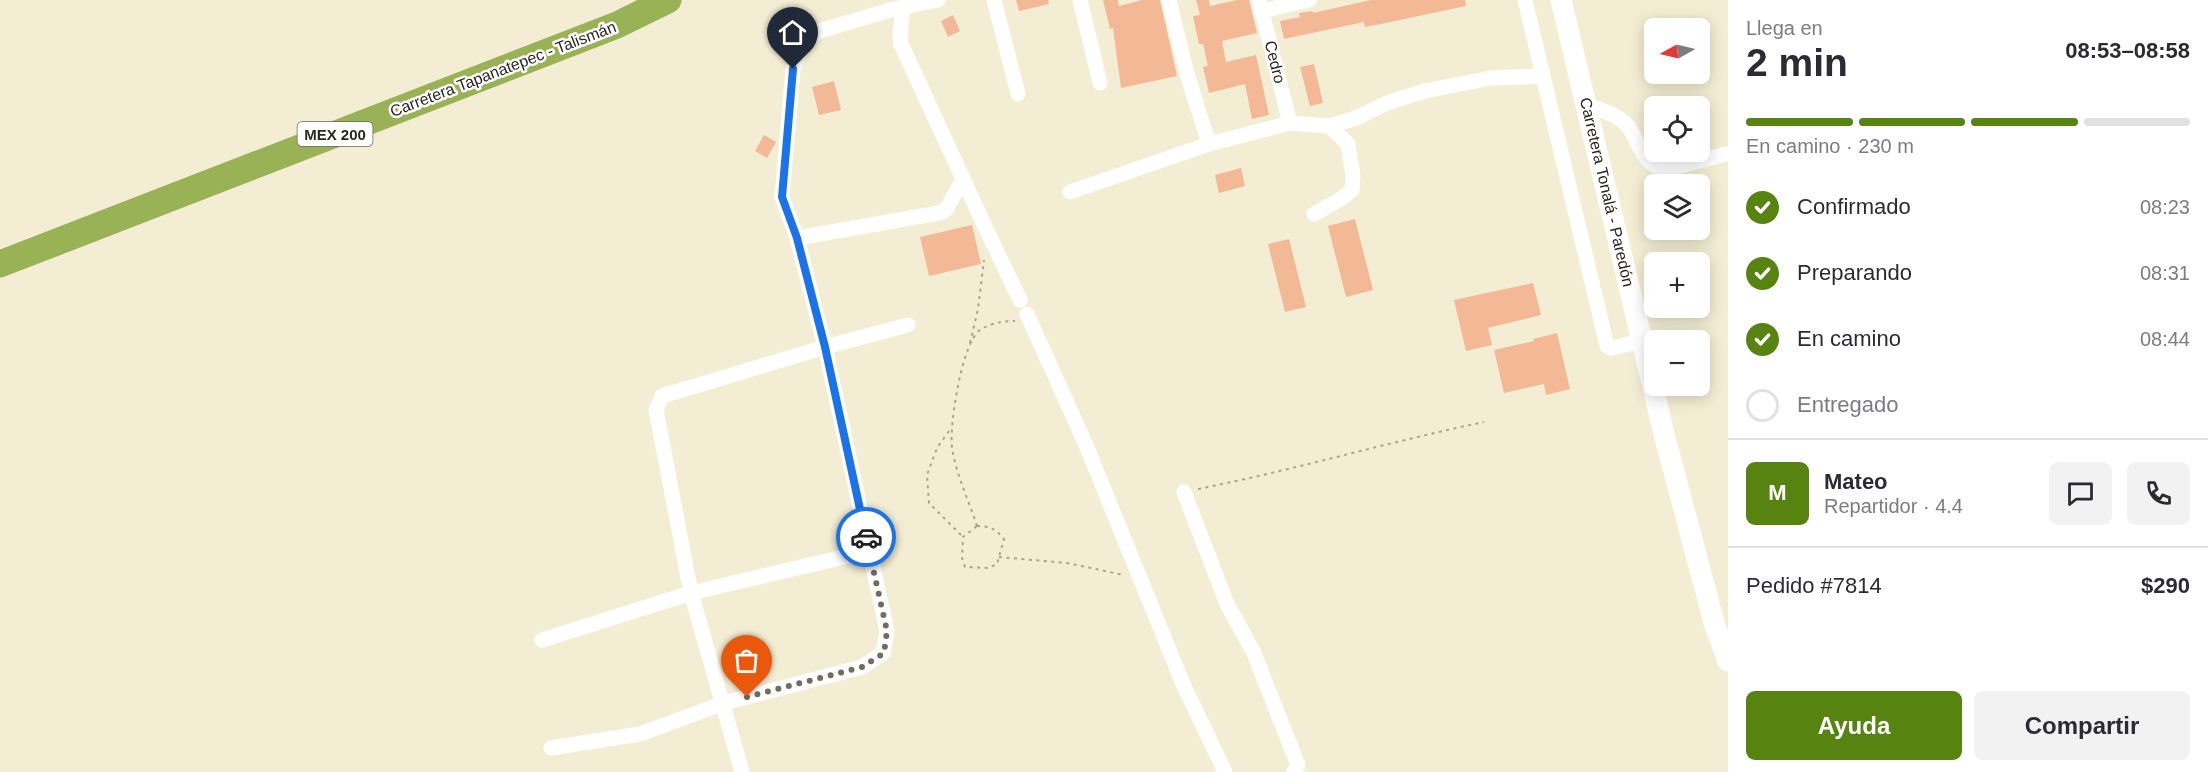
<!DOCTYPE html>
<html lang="es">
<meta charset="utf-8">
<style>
body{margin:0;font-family:Helvetica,sans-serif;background:#f2f2f3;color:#2b2b33;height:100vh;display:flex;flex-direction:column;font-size:22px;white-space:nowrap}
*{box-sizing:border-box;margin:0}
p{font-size:20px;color:#7c7c81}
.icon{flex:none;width:33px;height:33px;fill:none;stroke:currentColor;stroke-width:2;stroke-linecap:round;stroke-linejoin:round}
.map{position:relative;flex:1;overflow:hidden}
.panel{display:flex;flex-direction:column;background:#fff;width:480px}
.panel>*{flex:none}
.needle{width:39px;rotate:262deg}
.controls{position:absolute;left:1644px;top:18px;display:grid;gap:12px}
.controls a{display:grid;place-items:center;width:66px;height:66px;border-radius:9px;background:#fff;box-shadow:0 3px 15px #0003;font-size:30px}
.pin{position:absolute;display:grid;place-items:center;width:51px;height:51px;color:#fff;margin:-62px -26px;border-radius:50% 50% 50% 0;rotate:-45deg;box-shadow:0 0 6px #0007}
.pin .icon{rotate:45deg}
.courier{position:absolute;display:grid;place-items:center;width:60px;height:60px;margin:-30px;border:4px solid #1a73e8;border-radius:50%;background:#fff;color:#222;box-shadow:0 2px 8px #0007}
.head em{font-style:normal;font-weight:600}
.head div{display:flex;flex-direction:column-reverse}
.head{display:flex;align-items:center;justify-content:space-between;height:102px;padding:0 18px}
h1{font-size:39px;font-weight:600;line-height:45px}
.bar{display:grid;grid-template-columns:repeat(4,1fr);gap:9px 6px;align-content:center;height:72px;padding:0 18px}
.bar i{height:8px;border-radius:4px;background:#e1e1e2}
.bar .on{background:#578310}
.bar p{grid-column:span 4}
.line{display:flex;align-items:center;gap:15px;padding:0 18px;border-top:2px solid #e1e1e2}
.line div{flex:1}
.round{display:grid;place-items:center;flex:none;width:63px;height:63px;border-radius:9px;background:#f2f2f3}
ol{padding:0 18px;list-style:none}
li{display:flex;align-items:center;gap:18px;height:66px}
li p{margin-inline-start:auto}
li .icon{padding:6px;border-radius:50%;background:#578310;color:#fff;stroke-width:4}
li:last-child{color:#7c7c81}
li i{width:33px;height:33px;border:3px solid #e1e1e2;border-radius:50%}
.primary-button{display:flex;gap:12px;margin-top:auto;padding:12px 18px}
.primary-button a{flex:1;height:69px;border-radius:9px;background:#578310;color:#fff;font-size:24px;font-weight:600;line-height:69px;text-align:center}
.primary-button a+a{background:#f2f2f3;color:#2b2b33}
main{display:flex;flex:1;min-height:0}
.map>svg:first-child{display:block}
</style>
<main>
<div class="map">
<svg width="1728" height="772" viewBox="0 0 1728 772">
<rect width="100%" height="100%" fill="#f3eed3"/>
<g fill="#f3b895">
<polygon points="1016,0 1048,0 1049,4 1019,11"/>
<polygon points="1103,0 1118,0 1119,6 1142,0 1160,0 1177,76 1121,88 1113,28 1110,29"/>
<polygon points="1196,0 1209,0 1210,6 1237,0 1249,0 1257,33 1222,41 1226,62 1256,55 1269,115 1252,119 1245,84 1209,93 1203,67 1208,66 1203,44 1199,44 1193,16 1200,15"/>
<polygon points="1371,0 1465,0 1466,6 1381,24 1365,27 1364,22 1284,39 1280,21 1300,17 1299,13 1313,11 1313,13"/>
<polygon points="953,15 960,31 948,37 941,21"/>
<polygon points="1314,64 1323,103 1310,106 1300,67"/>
<polygon points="834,81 841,110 819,115 812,87"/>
<polygon points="764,135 776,142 767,158 755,151"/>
<polygon points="1241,168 1245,186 1219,193 1215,175"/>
<polygon points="1355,219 1373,290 1346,297 1328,226"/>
<polygon points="972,225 981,264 929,276 920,237"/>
<polygon points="1289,239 1306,307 1285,312 1268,244"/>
<polygon points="1533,283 1541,315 1488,328 1492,345 1466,351 1454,300"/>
<polygon points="1557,333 1570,389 1546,395 1544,384 1504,393 1494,350 1534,341 1533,339"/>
</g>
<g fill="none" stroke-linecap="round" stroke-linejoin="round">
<g stroke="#a7a38e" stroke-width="2" stroke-dasharray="3 4.5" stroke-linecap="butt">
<polyline points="970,343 978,309 984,260"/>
<polyline points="949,431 937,448 927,475 929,503 963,537"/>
<path d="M 1198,489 C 1294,470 1388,442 1484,422"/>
<path d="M 977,526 C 969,501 956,474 952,448 C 949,426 962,342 980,330 C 991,323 1003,321 1015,321"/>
<path d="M 977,526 C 990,526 996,529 1004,539 L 997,564 L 988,568 L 965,567 L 962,558 L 963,537 Z"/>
<polyline points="999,557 1067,563 1124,575"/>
</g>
<g stroke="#fff" stroke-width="15">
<polyline points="994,0 1018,94"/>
<polyline points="1080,0 1100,83"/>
<polyline points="1169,0 1187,74 1209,144"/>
<polyline points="1259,0 1290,123"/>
<polyline points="1525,0 1607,346 1611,348 1642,341"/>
<polyline points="903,7 900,35 901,44 987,231 1020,300"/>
<polyline points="1262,11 1309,0"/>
<path d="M 1586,104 C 1599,110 1614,113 1625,123 C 1641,139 1638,167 1669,169 L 1726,154"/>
<polyline points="1070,192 1209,144 1290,123 1329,126 1356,118 1389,102 1425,91 1491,78 1542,76"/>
<polyline points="1314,214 1341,199 1352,190 1353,176 1348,144 1329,126"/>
<polyline points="797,238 939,213 946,210 963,179"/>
<polyline points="1027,314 1086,445 1183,684 1225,772"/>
<polyline points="1184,492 1227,604 1253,651 1298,765 1294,772"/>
<polyline points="542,640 691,593 869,551"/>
<polyline points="551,748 640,734 724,703 862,667 883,653 887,631 825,347 797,238 782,197 793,69 800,51 816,32 890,10 938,0"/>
<polyline points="742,772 691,593 656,410 662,396 825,347 908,325"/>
</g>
<polyline stroke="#fff" stroke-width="21" points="1561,0 1665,438 1715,626 1728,661"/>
<polyline stroke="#9ab256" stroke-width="27" points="0,264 617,25 668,0"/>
</g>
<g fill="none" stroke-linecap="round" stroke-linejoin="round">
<polyline stroke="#706d5d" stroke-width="6" stroke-dasharray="0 10.8" points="747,697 862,667 884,653 887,631 866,537"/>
<polyline stroke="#1a73e8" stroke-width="8" points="793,69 782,197 797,238 825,347 866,537"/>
</g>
<g text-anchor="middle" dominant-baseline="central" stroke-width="5" stroke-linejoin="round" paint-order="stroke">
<rect fill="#fff" stroke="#6a6862" stroke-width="1.5" x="297.5" y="122" width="75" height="24" rx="4.5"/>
<g font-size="15" font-weight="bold" fill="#2a281e">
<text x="335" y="134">MEX 200</text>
</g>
<g font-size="16" fill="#2a281e" stroke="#fff">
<text transform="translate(1275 62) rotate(76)">Cedro</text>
<text transform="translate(503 69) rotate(-21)">Carretera Tapanatepec - Talismán</text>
<text transform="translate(1607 192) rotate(77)">Carretera Tonalá - Paredón</text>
</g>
</g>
</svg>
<div class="controls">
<a><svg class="needle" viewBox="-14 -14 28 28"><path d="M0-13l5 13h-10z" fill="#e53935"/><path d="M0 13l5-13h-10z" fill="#7c7c81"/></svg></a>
<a><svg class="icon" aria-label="locate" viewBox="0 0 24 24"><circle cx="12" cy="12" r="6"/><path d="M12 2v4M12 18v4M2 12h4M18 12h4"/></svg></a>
<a><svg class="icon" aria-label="layers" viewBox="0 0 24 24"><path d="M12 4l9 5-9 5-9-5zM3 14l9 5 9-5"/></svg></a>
<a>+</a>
<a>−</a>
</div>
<div class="pin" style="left:747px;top:697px;background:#ea580c"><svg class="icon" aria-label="bag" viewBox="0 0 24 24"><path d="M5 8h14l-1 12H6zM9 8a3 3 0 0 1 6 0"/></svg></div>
<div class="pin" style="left:793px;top:69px;background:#1f2937"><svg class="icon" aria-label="home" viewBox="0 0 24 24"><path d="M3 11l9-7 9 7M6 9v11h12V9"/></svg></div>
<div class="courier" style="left:866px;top:537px"><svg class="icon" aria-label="car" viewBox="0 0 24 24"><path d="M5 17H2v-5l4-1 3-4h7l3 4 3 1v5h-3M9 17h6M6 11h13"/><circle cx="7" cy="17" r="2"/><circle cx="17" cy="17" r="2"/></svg></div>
</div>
<section class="panel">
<div class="head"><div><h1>2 min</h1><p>Llega en</p></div><em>08:53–08:58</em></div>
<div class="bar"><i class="on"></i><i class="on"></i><i class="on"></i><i></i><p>En camino · 230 m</p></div>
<ol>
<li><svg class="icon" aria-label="check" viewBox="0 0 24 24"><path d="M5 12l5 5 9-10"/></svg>Confirmado<p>08:23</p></li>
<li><svg class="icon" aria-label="check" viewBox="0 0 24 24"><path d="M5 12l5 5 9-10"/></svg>Preparando<p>08:31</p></li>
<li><svg class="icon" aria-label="check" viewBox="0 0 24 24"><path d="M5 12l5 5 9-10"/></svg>En camino<p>08:44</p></li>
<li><i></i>Entregado</li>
</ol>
<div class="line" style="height:108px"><b class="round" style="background:#578310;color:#fff">M</b><div><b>Mateo</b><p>Repartidor · 4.4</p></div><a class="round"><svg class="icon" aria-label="chat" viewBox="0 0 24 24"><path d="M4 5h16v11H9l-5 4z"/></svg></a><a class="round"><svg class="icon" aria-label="phone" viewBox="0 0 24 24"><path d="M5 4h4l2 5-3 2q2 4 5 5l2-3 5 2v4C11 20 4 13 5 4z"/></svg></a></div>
<div class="line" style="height:78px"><div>Pedido #7814</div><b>$290</b></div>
<div class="primary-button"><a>Ayuda</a><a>Compartir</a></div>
</section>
</main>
